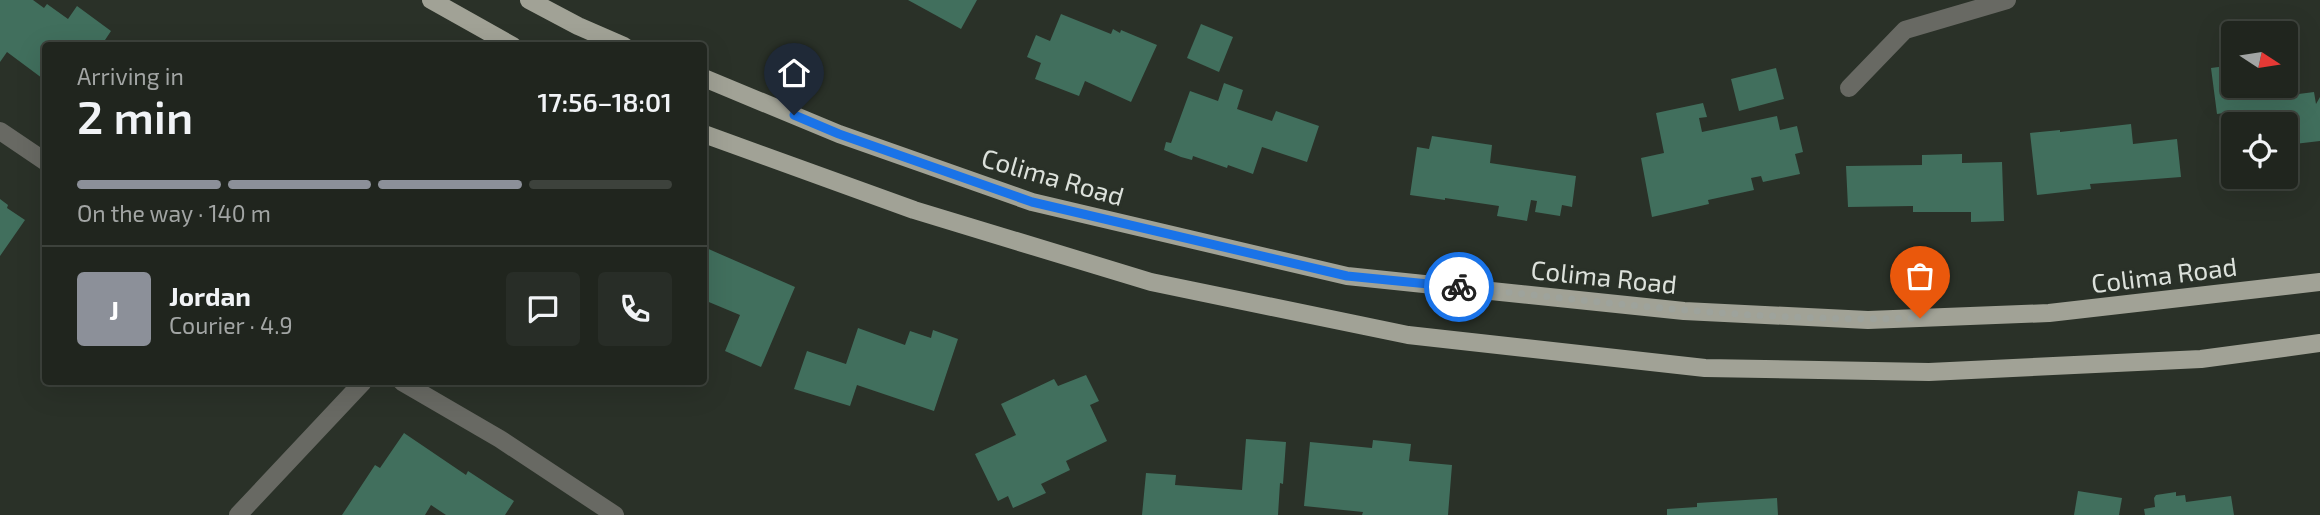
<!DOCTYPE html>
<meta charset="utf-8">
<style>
body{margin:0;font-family:"Exo 2",sans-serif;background:#282d27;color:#f1f3f6;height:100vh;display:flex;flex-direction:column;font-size:26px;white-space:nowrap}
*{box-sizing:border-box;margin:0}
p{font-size:23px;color:#a2a5a4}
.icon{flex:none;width:38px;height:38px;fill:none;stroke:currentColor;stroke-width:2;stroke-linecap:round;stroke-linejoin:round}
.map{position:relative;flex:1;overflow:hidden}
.side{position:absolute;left:42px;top:42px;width:665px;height:343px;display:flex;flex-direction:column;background:#20251e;border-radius:7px;box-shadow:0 7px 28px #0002,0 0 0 2px #3d423c}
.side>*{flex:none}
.needle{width:46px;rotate:102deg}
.controls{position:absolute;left:2221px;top:21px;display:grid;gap:14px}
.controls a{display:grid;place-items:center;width:77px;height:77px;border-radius:7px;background:#20251e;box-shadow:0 7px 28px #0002,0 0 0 2px #3d423c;font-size:35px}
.pin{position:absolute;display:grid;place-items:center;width:60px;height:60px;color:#fff;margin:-72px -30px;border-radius:50% 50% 50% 0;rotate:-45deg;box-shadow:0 0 7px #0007}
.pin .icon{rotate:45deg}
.courier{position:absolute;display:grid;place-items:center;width:70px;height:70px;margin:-35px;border:5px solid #1a73e8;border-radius:50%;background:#fff;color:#222;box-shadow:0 2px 9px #0007}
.summary em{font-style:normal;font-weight:600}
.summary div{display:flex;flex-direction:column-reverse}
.summary{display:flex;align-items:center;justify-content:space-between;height:119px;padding:0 35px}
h1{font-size:46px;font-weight:600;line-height:52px}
.bar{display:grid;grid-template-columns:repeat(4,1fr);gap:10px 7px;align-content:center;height:84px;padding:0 35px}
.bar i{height:9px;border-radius:5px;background:#3d423c}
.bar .current{background:#8c9099}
.bar p{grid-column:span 4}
.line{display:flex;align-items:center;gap:18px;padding:0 35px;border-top:2px solid #3d423c}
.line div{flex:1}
.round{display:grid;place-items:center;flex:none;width:74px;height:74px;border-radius:7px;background:#282d27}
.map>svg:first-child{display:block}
</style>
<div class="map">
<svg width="2320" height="515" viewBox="0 0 2320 515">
<rect width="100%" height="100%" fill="#2a3128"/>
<g fill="#416f5d">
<polygon points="0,0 33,0 44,8 47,4 68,19 77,6 111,31 101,46 46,46 46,81 7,52 0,62"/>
<polygon points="908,0 977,0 961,29"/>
<polygon points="1061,14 1111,34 1113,29 1120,33 1121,30 1157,45 1131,102 1085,81 1079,96 1035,79 1041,63 1027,57 1036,35 1050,41"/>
<polygon points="1201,24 1233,37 1219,72 1187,58"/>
<polygon points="2233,65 2233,86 2255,87 2286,86 2286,83 2290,83 2291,95 2314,92 2316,104 2320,97 2320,141 2286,145 2286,124 2233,124 2233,151 2229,152 2224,113 2217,114 2211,68"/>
<polygon points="1776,68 1784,99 1739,111 1731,79"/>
<polygon points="1224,83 1243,90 1237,109 1272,121 1276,111 1319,126 1307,162 1262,147 1253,174 1228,165 1227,168 1193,156 1192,160 1181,157 1164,150 1166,142 1171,143 1190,91 1218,101"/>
<polygon points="1703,103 1707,117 1699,118 1702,132 1777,116 1780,130 1797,126 1803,152 1795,154 1800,174 1763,182 1761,176 1751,178 1754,190 1708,200 1709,204 1652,217 1641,158 1664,153 1656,113"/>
<polygon points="2131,124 2133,144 2177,139 2181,177 2090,184 2091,189 2037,195 2030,133 2060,130 2060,132"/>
<polygon points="1432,136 1492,145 1490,163 1576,176 1572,207 1562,205 1560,216 1535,212 1537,201 1531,200 1527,221 1497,216 1499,206 1445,198 1445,200 1410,195 1417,147 1429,149"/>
<polygon points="1962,154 1962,163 2002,162 2004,221 1971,222 1971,212 1913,212 1913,206 1848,207 1846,166 1922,165 1922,155"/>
<polygon points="0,199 8,205 7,208 25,220 0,256"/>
<polygon points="704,247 795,287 761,367 725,351 740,315 704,300"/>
<polygon points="858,328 905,345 910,331 931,338 933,330 958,339 934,411 857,385 850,406 794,389 807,351 846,364"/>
<polygon points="1086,375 1099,401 1090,405 1107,441 1066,461 1070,470 1041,484 1046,493 1013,508 1008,496 998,501 975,454 1016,435 1001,404 1054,379 1058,386"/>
<polygon points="404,433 466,475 468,471 514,501 505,515 446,515 431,505 425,515 342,515 375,465 380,468"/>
<polygon points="1246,439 1286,442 1283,484 1280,483 1278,515 1142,515 1146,473 1176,475 1175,485 1242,490"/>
<polygon points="1373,440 1411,444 1409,461 1452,465 1448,515 1362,515 1363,512 1304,506 1310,442 1372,448"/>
<polygon points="2078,491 2122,498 2119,515 2074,515"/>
<polygon points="2176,492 2176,496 2185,495 2186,502 2231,496 2234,515 2145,515 2144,509 2155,507 2154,498 2156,495"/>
<polygon points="1777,498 1778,515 1667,515 1667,509 1697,507 1697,503"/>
</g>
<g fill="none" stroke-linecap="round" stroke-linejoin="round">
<g stroke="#686963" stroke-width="18">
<polyline points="1849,88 1905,30 2007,0"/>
<polyline points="0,131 46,162"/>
<polyline points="402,382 500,439 615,515"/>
<polyline points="238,515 363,382"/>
</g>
<g stroke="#a1a296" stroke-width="18">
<polyline points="431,0 513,46"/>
<polyline points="529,0 578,26 624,46"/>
<polyline points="704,78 839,134 1032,202 1347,276 1684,311 1868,320 2049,313 2320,282"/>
<polyline points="704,134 914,210 1151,282 1408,335 1705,368 1929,372 2201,359 2320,343"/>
</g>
</g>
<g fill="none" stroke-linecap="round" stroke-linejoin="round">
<path stroke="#9ea39c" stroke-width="7" stroke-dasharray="0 12.6" d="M 1459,287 C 1612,303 1766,323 1920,318"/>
<polyline stroke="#1a73e8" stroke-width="9" points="794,115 839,134 1032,202 1347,276 1459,287"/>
</g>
<g text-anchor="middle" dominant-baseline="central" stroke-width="6" stroke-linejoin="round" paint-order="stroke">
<g font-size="26" fill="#dce1db" stroke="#2a3128">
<text transform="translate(1053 176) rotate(16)">Colima Road</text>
<text transform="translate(2164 274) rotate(-7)">Colima Road</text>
<text transform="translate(1604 276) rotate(6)">Colima Road</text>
</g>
</g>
</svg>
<div class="controls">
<a><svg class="needle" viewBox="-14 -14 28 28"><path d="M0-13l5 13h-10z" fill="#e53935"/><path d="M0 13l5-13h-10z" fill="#a2a5a4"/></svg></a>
<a><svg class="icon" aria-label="locate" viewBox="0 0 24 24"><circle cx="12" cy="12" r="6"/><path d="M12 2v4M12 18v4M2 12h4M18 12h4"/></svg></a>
</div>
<div class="pin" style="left:1920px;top:318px;background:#ea580c"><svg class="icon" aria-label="bag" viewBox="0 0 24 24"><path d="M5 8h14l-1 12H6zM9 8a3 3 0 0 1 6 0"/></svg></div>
<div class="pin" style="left:794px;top:115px;background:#1f2937"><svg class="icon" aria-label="home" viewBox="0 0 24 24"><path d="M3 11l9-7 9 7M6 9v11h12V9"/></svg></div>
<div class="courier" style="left:1459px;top:287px"><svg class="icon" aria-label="bike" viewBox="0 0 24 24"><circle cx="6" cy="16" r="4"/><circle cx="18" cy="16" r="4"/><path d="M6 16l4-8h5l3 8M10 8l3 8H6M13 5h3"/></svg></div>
<section class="side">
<div class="summary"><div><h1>2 min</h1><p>Arriving in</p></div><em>17:56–18:01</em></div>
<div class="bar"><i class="current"></i><i class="current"></i><i class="current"></i><i></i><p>On the way · 140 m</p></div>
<div class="line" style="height:126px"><b class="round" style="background:#8c9099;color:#fff">J</b><div><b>Jordan</b><p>Courier · 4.9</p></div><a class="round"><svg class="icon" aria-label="chat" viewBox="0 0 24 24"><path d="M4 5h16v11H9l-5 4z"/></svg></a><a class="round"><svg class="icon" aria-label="phone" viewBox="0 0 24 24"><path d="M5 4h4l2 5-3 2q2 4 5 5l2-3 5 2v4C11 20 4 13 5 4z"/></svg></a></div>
</section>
</div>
